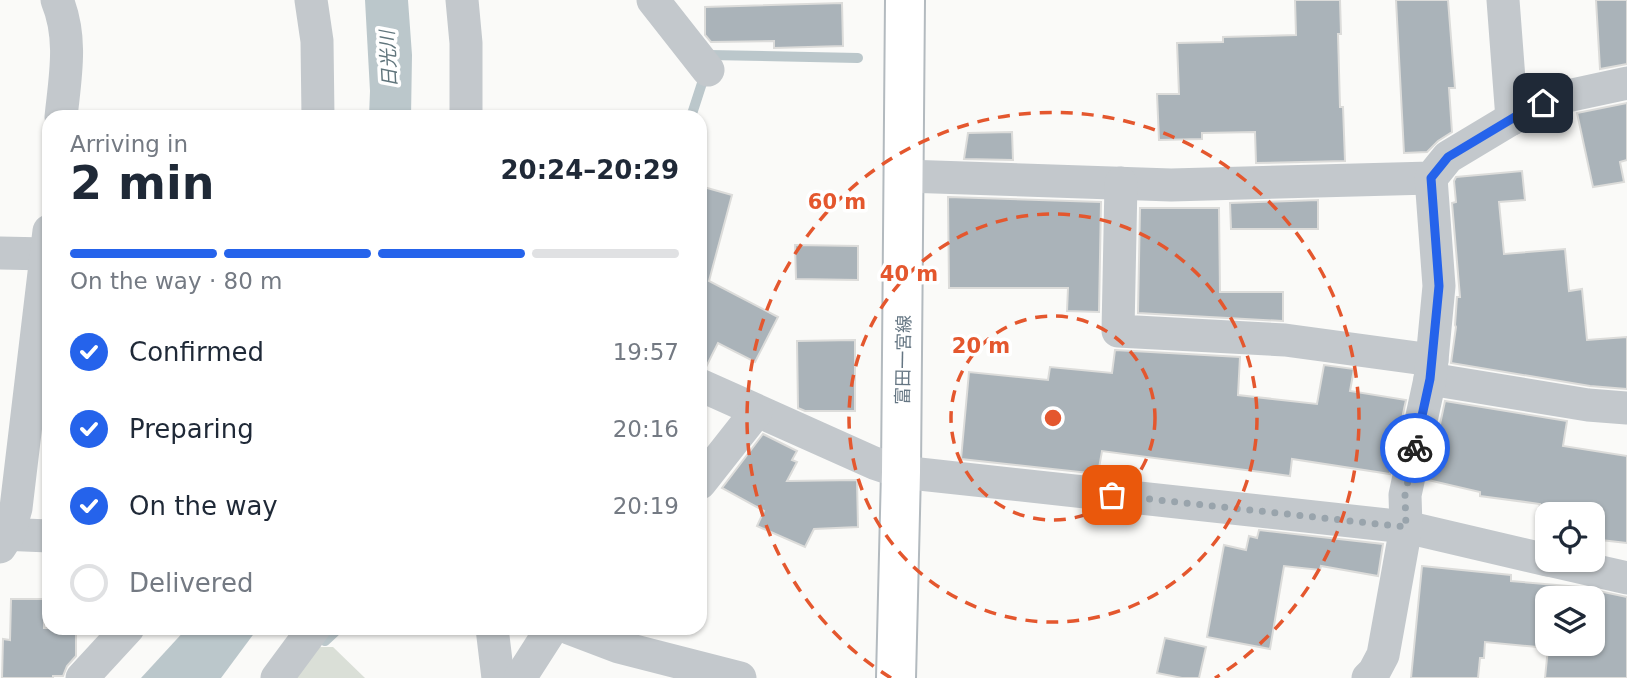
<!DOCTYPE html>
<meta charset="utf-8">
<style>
body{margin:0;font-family:"DejaVu Sans","Noto Sans JP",sans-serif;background:#f6f6f7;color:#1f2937;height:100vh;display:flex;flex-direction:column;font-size:26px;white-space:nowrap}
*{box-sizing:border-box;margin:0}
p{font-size:23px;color:#747a83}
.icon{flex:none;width:38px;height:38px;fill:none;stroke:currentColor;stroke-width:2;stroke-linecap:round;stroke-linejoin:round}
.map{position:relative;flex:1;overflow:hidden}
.side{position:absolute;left:42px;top:110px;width:665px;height:525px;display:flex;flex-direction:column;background:#fff;border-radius:21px;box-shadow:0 2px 5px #0004}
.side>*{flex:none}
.buttons{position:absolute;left:1535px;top:502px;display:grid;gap:14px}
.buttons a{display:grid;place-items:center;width:70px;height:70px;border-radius:14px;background:#fff;box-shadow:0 2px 5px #0004;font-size:35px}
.pin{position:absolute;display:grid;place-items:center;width:60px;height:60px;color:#fff;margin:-30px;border-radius:14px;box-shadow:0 4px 10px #0006}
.courier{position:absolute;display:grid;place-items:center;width:70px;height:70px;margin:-35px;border:5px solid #2563eb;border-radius:50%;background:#fff;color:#222;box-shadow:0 2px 9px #0007}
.head em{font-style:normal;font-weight:800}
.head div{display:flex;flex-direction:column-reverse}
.head{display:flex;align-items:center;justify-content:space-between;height:119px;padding:0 28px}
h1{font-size:46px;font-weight:800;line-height:52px}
.bar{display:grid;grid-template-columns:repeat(4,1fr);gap:10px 7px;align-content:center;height:84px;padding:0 28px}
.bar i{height:9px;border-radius:5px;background:#e0e1e3}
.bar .current{background:#2563eb}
.bar p{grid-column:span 4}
ol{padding:0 28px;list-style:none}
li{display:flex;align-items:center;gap:21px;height:77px}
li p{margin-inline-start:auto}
li .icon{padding:7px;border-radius:50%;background:#2563eb;color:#fff;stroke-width:4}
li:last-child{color:#747a83}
li i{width:38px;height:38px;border:4px solid #e0e1e3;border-radius:50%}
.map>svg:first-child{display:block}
</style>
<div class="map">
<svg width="1627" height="678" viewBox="0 0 1627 678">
<rect width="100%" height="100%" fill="#fafaf8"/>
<polygon fill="#dadfd7" points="316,647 333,647 365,678 293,678"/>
<g fill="#bbc7cb">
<polygon points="365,0 408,0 412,55 411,117 369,117 370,91"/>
<polygon points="187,628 258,628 221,678 141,678"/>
</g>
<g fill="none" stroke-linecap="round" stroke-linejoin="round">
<g stroke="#bbc7cb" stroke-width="10">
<polyline points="709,55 858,58"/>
<polyline points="691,117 703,80 698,74"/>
<polyline points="325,641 339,628"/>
</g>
</g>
<g fill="#aab3b9" stroke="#dcdcda" stroke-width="2" fill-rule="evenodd">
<polygon points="1295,0 1340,0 1341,34 1338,34 1340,107 1343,107 1345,161 1256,163 1255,132 1202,133 1202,139 1159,140 1157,94 1179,94 1177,43 1223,42 1223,37 1296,35"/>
<polygon points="1396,0 1448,0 1455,88 1449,88 1452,132 1438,141 1427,152 1404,153"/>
<polygon points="1596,0 1627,0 1627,64 1600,69"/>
<polygon points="842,3 843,46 774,48 774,41 711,42 705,35 705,7"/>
<polygon points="1627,103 1627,160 1620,162 1624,182 1593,187 1577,113"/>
<polygon points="1012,132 1013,160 964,159 968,133"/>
<polygon points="1522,171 1525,200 1499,202 1504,254 1565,249 1569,291 1582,289 1587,340 1627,337 1627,389 1590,386 1451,363 1456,327 1455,325 1457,297 1460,297 1452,203 1456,202 1454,181 1456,177"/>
<polygon points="700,186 732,195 709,281 778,317 755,362 718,343 706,367 700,366"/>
<polygon points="948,197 1101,202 1099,312 1067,311 1068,288 949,288"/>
<polygon points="1318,200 1318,229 1231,229 1230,203"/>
<polygon points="1140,208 1219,208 1220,292 1283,292 1283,321 1138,313"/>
<polygon points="795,245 858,246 858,280 796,279"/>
<polygon points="855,340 855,411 805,411 798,408 797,341"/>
<polygon points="1115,350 1240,357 1238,395 1317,404 1324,365 1354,369 1350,391 1406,400 1390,474 1292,459 1290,476 1102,451 1098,474 961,459 969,372 1048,380 1050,367 1112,373"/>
<polygon points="1445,401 1567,421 1563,446 1627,456 1627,543 1592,539 1592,514 1547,514 1547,532 1536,530 1540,504 1480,496 1480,492 1428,480"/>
<polygon points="763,434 797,451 792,460 797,462 787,481 857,480 858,527 814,529 805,547 757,526 764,511 722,488"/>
<polygon points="1259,530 1383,544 1378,576 1321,566 1320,570 1284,566 1270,649 1207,637 1224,545 1246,550 1249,536 1257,538"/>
<path d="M 1422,566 L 1511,575 L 1511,581 L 1580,587 L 1627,597 L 1627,678 L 1545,678 L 1548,648 L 1485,642 L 1484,658 L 1480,658 L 1478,678 L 1411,678 ZM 1547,598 L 1592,598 L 1592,644 L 1547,644 Z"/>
<polygon points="11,599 44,599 44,628 76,628 76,656 67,666 63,676 53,676 53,678 2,678 3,639 10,640"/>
<polygon points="1165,638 1206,647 1199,678 1182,678 1157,673"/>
</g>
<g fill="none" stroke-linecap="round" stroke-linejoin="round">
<g stroke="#b3babf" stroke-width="42">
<polyline id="secondary" points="896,678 901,472 905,0"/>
</g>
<g stroke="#c3c8cc" stroke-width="33">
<path d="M 57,0 C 73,38 65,78 61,117"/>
<polyline points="311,0 317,41 318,117"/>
<polyline points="462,0 466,43 466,117"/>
<polyline points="653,0 708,70"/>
<polyline points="1503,0 1512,119"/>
<polyline points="905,176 1171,185 1431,178 1448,157 1528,109 1558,98 1627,83"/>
<polyline points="1121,183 1118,331 1285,340 1432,360"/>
<polyline points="0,253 47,254"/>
<polyline points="1430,379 1588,405 1627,408"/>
<polyline points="700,385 874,463 901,472 1406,527 1547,560"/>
<polyline points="700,483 756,412"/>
<polyline points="0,534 49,536"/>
<polyline points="0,547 9,533 16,508 49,231"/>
<polyline points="1548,560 1627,578"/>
<polyline points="492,628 498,678"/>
<polyline points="569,628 619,647 740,678"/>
<polyline points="82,678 128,628"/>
<polyline points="277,678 314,628"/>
<polyline points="520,678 552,628"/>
<polyline points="1368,678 1374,672 1383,655 1406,527 1405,495 1430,379 1432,360 1439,286 1431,178"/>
</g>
<use href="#secondary" stroke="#fff" stroke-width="38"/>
</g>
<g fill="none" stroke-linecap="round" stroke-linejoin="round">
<polyline stroke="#99a4ac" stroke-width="7" stroke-dasharray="0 12.6" points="1112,495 1406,527 1405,495 1415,448"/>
<polyline stroke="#2563eb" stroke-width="9" points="1415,448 1430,379 1439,286 1431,178 1448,157 1528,109 1543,103"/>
</g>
<g fill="none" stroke="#e4572e" stroke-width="3.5" stroke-dasharray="12 9">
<circle cx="1053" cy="418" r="102"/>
<circle cx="1053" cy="418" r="204"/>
<path d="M891 678A306 306 0 1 1 1215 678"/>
</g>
<g text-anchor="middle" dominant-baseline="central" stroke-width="7" stroke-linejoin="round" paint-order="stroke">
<g font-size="18" fill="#657683" stroke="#fff">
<text transform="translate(903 360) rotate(-89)">富田一宮線</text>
</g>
<g font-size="19" font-style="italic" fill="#60757c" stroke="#fff">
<text transform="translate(388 59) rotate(-93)">日光川</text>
</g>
</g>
<circle cx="1053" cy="418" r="10" fill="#e4572e" stroke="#fff" stroke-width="3.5"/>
<g font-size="21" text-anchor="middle" font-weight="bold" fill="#e4572e" stroke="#fff" stroke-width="7" stroke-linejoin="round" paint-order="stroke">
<text x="837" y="209">60 m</text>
<text x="909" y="281">40 m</text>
<text x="981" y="353">20 m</text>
</g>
</svg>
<div class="buttons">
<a><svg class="icon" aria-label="locate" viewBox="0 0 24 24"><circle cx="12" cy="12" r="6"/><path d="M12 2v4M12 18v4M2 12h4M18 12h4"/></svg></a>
<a><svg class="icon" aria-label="layers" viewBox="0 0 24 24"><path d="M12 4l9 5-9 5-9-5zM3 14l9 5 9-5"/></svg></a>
</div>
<div class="pin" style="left:1112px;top:495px;background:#ea580c"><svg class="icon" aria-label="bag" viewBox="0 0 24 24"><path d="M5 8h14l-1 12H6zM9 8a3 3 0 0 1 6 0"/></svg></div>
<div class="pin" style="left:1543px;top:103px;background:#1f2937"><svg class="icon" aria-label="home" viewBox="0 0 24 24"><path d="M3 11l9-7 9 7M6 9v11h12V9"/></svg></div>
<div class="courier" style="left:1415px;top:448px"><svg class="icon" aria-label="bike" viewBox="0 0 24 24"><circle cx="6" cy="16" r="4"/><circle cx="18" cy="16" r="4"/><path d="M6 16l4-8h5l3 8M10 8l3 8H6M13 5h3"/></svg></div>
<section class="side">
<div class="head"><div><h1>2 min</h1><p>Arriving in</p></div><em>20:24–20:29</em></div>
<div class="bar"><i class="current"></i><i class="current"></i><i class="current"></i><i></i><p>On the way · 80 m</p></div>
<ol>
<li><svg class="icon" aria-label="check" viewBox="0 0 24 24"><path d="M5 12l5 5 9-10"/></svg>Confirmed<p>19:57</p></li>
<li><svg class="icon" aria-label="check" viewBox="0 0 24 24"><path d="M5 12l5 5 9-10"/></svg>Preparing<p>20:16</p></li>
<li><svg class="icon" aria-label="check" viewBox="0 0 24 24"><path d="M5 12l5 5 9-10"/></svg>On the way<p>20:19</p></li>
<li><i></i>Delivered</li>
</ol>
</section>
</div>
